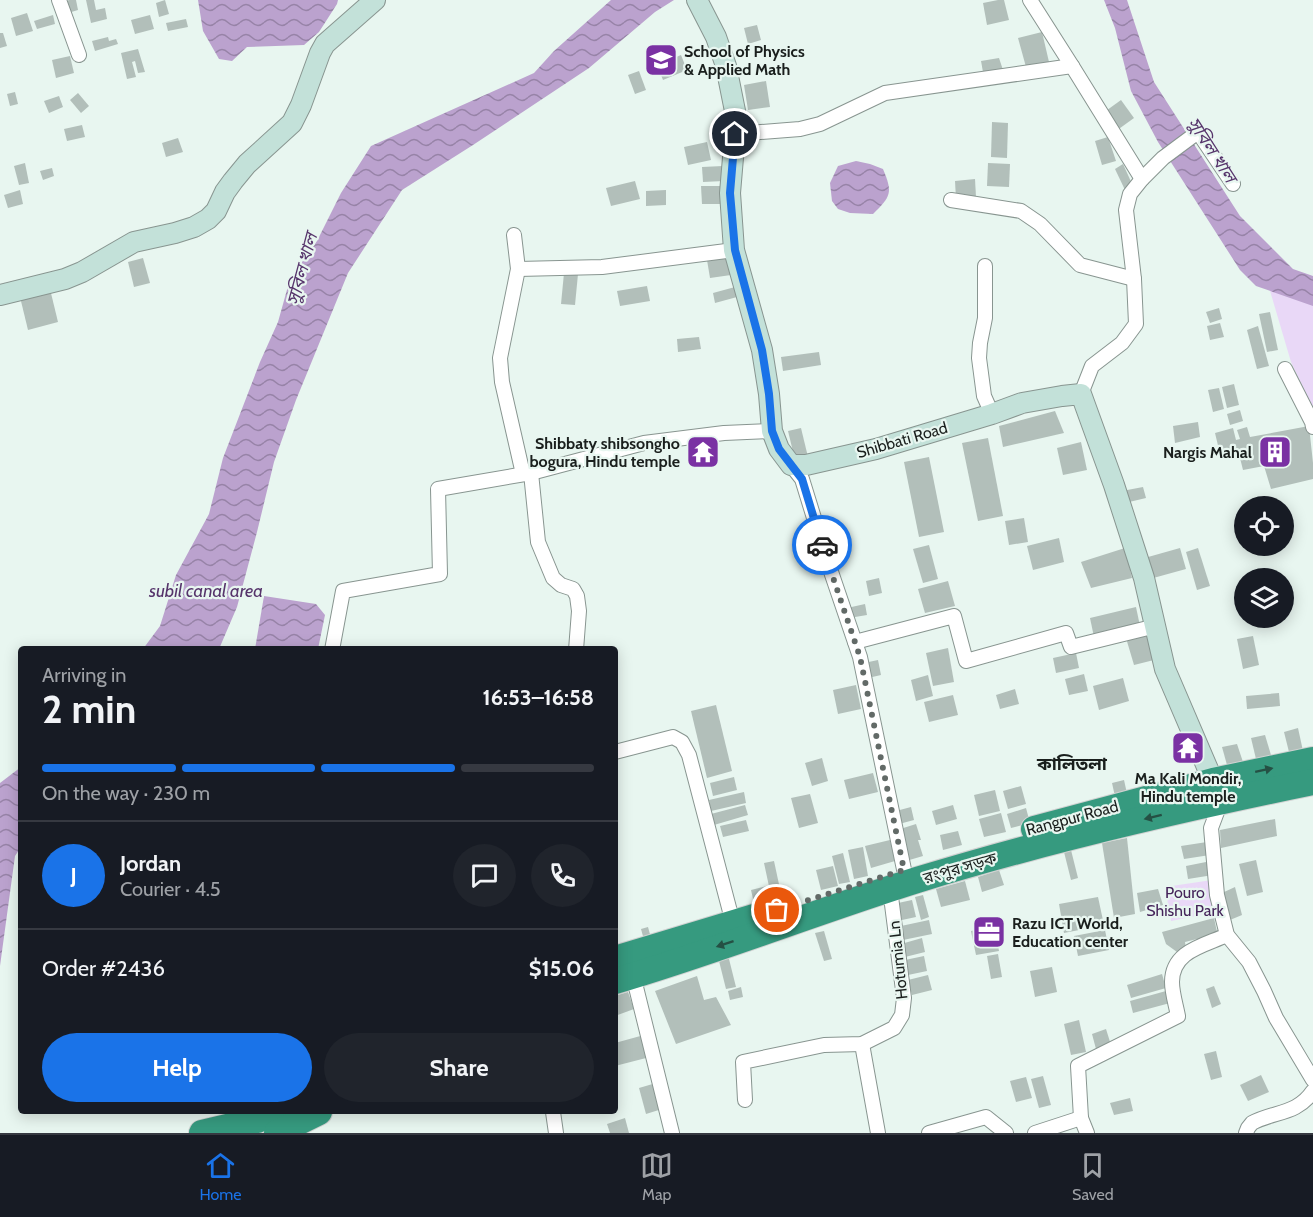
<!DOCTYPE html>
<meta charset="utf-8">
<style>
body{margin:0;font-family:Cabin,"Noto Sans Bengali",sans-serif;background:#20242c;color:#f1f3f6;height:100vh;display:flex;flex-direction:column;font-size:22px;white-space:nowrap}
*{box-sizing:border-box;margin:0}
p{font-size:20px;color:#9ea1a6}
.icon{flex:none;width:33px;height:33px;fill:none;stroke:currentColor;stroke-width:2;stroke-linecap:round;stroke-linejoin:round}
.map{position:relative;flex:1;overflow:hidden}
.sheet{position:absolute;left:18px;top:646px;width:600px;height:468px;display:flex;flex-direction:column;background:#171b24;border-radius:6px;box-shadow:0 3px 15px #0003}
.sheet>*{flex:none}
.buttons{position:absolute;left:1234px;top:496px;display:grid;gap:12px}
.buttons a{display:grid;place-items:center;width:60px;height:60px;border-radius:50%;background:#171b24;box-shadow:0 3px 15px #0003;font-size:30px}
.pin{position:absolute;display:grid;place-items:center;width:51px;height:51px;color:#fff;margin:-26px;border:3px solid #fff;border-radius:50%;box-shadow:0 2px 6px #0007}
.courier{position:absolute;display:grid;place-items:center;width:60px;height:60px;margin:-30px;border:4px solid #1a73e8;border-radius:50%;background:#fff;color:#222;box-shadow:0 2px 8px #0007}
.headline em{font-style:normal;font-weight:800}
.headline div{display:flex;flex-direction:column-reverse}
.headline{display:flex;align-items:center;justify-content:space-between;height:102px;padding:0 24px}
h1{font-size:39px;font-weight:800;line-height:45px}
.bar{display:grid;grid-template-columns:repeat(4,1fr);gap:9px 6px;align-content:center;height:72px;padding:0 24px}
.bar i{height:8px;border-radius:4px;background:#363941}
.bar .on{background:#1a73e8}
.bar p{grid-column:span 4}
.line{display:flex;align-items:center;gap:15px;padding:0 24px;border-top:2px solid #363941}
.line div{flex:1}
.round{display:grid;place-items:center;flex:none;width:63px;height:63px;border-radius:32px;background:#20242c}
.button{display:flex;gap:12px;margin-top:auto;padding:12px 24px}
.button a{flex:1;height:69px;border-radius:36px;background:#1a73e8;color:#fff;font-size:24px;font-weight:800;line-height:69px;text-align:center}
.button a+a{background:#20242c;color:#f1f3f6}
.dock{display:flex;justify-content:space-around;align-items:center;height:84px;border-top:2px solid #363941;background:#171b24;font-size:16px;color:#9ea1a6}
.dock a{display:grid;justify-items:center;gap:3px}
.dock .on{color:#1a73e8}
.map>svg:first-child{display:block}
</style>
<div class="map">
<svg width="1313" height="1133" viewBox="0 0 1313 1133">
<defs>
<pattern id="water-waves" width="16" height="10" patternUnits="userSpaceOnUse" patternTransform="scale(1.5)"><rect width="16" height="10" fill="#bba2ce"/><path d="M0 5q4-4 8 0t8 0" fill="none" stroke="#9783a7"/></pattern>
</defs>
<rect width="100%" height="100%" fill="#e8f6f0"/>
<g fill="#e9d8f7">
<polygon points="1268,284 1313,299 1313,418 1310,403 1291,362"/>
<polygon points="1212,880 1216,912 1171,921 1165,887"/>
</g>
<g fill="url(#water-waves)">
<polygon points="198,0 338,0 337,4 319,32 304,45 247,47 232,61 219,59 203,31"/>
<polygon points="611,0 674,0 655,12 589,68 473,145 402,190 348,273 296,400 274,462 257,532 237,607 219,649 143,649 160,626 176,575 209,514 223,458 260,362 278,322 290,279 317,241 341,193 371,146 534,73 554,51"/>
<polygon points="1104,0 1127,0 1154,82 1240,216 1293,269 1313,276 1313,306 1256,286 1240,270 1158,142 1131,91 1115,28"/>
<path d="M 856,161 L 870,164 L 883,169 C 893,193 891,196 873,214 L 850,213 L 838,209 L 832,201 L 830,183 L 838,166 Z"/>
<polygon points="264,596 316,604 325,615 318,649 255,649"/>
<polygon points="21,767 21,847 15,856 0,966 0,783"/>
</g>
<g fill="#b2bfba">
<polygon points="69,0 76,0 78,10 68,13 67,1"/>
<polygon points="86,0 94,0 96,10 105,8 107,19 91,23"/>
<polygon points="165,0 169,14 159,17 156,3"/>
<polygon points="998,0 1004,0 1009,20 987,25 983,3"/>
<polygon points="27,13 33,31 16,36 11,18"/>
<polygon points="53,15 55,24 37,29 34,21"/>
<polygon points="150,15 154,29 135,34 131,20"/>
<polygon points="186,19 188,27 168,31 166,23"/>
<polygon points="757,25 761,40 748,44 744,28"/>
<polygon points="1042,32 1049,62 1026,67 1018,38"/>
<polygon points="0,33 3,33 7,46 0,48"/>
<polygon points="108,37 109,41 116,39 118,44 95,51 92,41"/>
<polygon points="138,49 145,72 138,73 135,61 132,62 136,77 127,79 121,53"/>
<polygon points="681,55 687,70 663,80 657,65"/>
<polygon points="70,56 74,73 56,78 52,60"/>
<polygon points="999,58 1003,70 983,72 981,61"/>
<polygon points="639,71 646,90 635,94 628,75"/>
<polygon points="766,81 770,107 748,110 744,85"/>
<polygon points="15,92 18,104 10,106 7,94"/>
<polygon points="78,93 89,106 81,113 70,100"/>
<polygon points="59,96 63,107 49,113 44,101"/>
<polygon points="1121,100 1134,118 1116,131 1103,113"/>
<polygon points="992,122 1008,123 1007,158 991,157"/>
<polygon points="82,125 85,137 67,141 64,129"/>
<polygon points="1108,137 1116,161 1102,165 1095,141"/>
<polygon points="178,138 183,152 166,157 162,143"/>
<polygon points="707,142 711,160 688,165 684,147"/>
<polygon points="25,163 29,183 19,185 14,166"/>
<polygon points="988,163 1010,164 1009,187 987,186"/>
<polygon points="1123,164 1133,186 1125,190 1115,169"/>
<polygon points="723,166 724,181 703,182 702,167"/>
<polygon points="52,168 54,176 43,180 40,171"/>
<polygon points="975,179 976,197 956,199 955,181"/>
<polygon points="635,181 640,199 611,206 606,188"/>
<polygon points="701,186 723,186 723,204 702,204"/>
<polygon points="20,190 23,204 8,208 4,195"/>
<polygon points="666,190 666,205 646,206 646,191"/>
<polygon points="727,256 731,275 710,278 707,260"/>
<polygon points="143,258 150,283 134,287 128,262"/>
<polygon points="564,273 578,274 575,305 561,304"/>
<polygon points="647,286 650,301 620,306 617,291"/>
<polygon points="735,287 737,297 715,303 713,293"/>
<polygon points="50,289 58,322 28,330 20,297"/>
<polygon points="1219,308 1222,319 1210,323 1206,312"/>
<polygon points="1270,312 1278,350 1267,352 1259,314"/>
<polygon points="1220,323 1224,337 1210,340 1207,326"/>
<polygon points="1258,326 1269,366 1257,369 1247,330"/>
<polygon points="699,337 701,349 678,352 677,339"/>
<polygon points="819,352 821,365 783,371 781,357"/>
<polygon points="1234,384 1239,405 1227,408 1222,387"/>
<polygon points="1219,388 1224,409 1213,412 1208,390"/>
<polygon points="1240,410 1243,421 1230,425 1227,414"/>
<polygon points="1055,411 1064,433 1003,447 999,426"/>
<polygon points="1198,422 1200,437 1175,443 1173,426"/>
<polygon points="1309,426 1313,463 1313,479 1271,489 1264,466 1243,470 1239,454 1221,458 1215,433 1233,428 1236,440 1240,439 1237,430 1247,427 1250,437"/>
<polygon points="801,428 808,457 795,460 788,431"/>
<polygon points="988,438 1003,516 978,521 962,443"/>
<polygon points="1081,442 1087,470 1063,475 1057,448"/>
<polygon points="929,457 944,532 919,537 904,462"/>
<polygon points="1143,487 1146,498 1125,503 1122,491"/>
<polygon points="1024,518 1028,542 1009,545 1005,521"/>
<polygon points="1059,538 1064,562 1033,570 1027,546"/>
<polygon points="929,545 938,579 923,583 913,549"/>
<polygon points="1125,548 1132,578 1091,588 1081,562"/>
<polygon points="1180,548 1186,569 1146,580 1141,559"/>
<polygon points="1198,548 1210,586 1197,590 1186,552"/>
<polygon points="879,578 882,593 869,596 866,581"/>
<polygon points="948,581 955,606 925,613 918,589"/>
<polygon points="865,604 867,615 849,618 847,608"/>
<polygon points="1136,607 1140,626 1094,637 1090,618"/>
<polygon points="1147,633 1154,660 1134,665 1126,638"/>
<polygon points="1253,636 1259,665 1243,669 1237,639"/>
<polygon points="948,648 954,682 933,686 926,653"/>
<polygon points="1076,653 1079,668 1056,673 1053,658"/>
<polygon points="878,660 881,675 868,678 864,663"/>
<polygon points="1084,674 1088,691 1069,695 1065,679"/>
<polygon points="928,675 933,696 916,701 911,680"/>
<polygon points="1123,678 1129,701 1099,710 1093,686"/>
<polygon points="856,685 861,709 838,714 833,690"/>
<polygon points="1015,689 1019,704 1000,709 996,695"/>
<polygon points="1279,693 1280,706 1247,709 1246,696"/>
<polygon points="953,695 958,715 929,722 924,702"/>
<polygon points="716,705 732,771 707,778 691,711"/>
<polygon points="1298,728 1303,751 1289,752 1284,732"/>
<polygon points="1265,735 1271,755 1256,759 1251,738"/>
<polygon points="1237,744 1243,762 1227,765 1222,747"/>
<polygon points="822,758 828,781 812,786 805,763"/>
<polygon points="873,773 878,792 849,799 844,780"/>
<polygon points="734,777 737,790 713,796 710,783"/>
<polygon points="1124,780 1128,798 1116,801 1112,783"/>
<polygon points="1021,786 1026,804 1008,809 1003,791"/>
<polygon points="995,790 1000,811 979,816 974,795"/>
<polygon points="744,792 746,803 711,811 709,800"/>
<polygon points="810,794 818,823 799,828 791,798"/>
<polygon points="745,805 748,815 714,825 711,814"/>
<polygon points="953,805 957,819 936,825 932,811"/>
<polygon points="911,807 914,820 899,824 896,811"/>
<polygon points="1026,808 1030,823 1011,828 1007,814"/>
<polygon points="1001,813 1006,832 984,837 979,819"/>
<polygon points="1275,819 1277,836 1221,848 1220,830"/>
<polygon points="746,820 749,831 723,837 720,826"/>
<polygon points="916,824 921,840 918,840 923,856 906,861 897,830"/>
<polygon points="958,831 962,845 943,850 940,835"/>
<polygon points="1127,838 1135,914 1114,918 1102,843"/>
<polygon points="890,840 895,861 871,868 865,846"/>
<polygon points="1207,842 1210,855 1184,859 1181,846"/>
<polygon points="863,847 868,876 854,879 848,850"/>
<polygon points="1071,850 1078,878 1071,880 1064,852"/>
<polygon points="843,853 850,882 839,884 832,856"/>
<polygon points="1256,860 1263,892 1247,896 1239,864"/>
<polygon points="774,861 783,903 773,905 764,863"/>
<polygon points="1211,861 1213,875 1188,879 1186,866"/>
<polygon points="833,866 838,886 821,890 816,870"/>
<polygon points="999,870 1004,885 982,892 978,877"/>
<polygon points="965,881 970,900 941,907 936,889"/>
<polygon points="767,886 772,908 756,912 751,890"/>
<polygon points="1235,887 1242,915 1230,920 1222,893"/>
<polygon points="1158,889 1163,905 1140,912 1137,893"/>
<polygon points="923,895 929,917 921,920 915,897"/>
<polygon points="1098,897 1104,925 1064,933 1059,904"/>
<polygon points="912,900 916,917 902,920 898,903"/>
<polygon points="1214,918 1217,932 1209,941 1198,943 1197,939 1185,942 1186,949 1177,952 1166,944 1162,932"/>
<polygon points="929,920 932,934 903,940 901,926"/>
<polygon points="994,926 999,951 976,955 971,931"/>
<polygon points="648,927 651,938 644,940 641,929"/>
<polygon points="1105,930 1109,950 1078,956 1074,936"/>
<polygon points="824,931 832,959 824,961 815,933"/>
<polygon points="922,938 925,952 905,957 901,944"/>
<polygon points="998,954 1002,977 991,979 987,956"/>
<polygon points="728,955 736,987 726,989 718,957"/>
<polygon points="924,956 927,971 908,975 905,960"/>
<polygon points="1052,967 1057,992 1035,997 1030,971"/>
<polygon points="1162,974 1166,988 1131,998 1127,985"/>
<polygon points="928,975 932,990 912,995 908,980"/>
<polygon points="697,976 704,1000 716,997 731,1025 676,1044 655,991"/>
<polygon points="1214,986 1221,1004 1212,1008 1206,989"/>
<polygon points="741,987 743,997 730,1000 728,991"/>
<polygon points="1166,991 1170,1003 1133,1013 1130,1001"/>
<polygon points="628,992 634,1009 615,1016 615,996"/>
<polygon points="1079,1020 1086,1052 1071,1055 1064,1024"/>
<polygon points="1106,1029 1111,1045 1096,1049 1092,1034"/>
<polygon points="644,1035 650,1057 615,1066 615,1043"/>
<polygon points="1216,1051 1222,1077 1211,1080 1204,1054"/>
<polygon points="1261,1075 1269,1092 1248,1101 1240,1085"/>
<polygon points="1043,1076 1051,1105 1039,1108 1031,1079"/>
<polygon points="1026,1077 1032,1098 1016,1102 1010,1081"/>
<polygon points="656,1083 662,1109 646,1114 639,1088"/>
<polygon points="1130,1098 1133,1111 1114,1115 1110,1103"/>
<polygon points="625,1118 629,1133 610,1133 607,1124"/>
</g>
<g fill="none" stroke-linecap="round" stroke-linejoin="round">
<g stroke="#889590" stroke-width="16">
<g id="street">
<polyline points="59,0 79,55"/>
<polyline points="1030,0 1072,66 1142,179"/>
<polyline points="735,134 800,129 820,124 885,93 1072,66"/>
<polyline points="951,200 1021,211 1040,224 1080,265 1134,279"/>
<polyline points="514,235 518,269 500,358 502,382 523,474"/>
<polyline points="985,266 985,318 980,343 979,358 984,396 992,414"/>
<polyline points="518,269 602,267 734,250"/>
<polyline points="1285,369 1312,422 1313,427"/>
<polyline points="1081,394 1092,366 1122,343 1136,324 1134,279 1126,210 1130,194 1142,179 1163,158 1198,132 1233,184"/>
<polyline points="791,465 802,479 826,557 860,657 907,884"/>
<polyline points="531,473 538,542 553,578 561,585 573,589 577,596 579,611 576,650"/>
<polyline points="855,642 954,616 966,661 1066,633 1071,647 1156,626"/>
<polyline points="332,650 343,591 440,574 438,489 531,473 644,443 724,433 772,431"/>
<polyline points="615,752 673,737 682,742 689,755 733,923"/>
<polyline points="1217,801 1217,812 1211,828 1217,895 1227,935 1249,962 1264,991 1276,1018 1313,1080"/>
<polyline points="633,975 672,1133"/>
<polyline points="862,1044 878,1133"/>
<polyline points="745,1100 743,1062 824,1045 862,1044 894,1028 902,1015 904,998 890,889"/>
<polyline points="553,1112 556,1133"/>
<polyline points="929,1133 986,1117 1006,1133"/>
<polyline points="1035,1133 1081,1118"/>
<path d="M 1087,1133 L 1081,1118 L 1078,1066 L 1178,1016 C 1176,1005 1172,993 1172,982 C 1172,951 1203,946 1227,935"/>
<path d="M 1246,1133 L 1248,1128 L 1252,1123 C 1274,1111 1297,1115 1313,1091"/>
</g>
</g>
<g stroke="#889590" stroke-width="22">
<g id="secondary">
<polyline points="697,0 716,37 726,66 735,111 735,134 730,193 734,250 762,350 769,394 772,431 779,449 791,465 806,465 876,449 992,414 1022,403 1062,396 1081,394 1114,485 1144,578 1165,669 1213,781 1215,792"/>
<polyline points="0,295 65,279 82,272 134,242 175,233 194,227 208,219 216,211 225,192 233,181 247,164 292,123 301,105 320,53 325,44 375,0"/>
</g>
</g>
<g stroke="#d1d2d2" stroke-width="28">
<g id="highway">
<polyline points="1034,829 1213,781 1313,760"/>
<polyline points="615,959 764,914"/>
<path d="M 615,981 C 717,951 815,912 917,880 C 1047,840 1180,809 1313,782"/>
<polyline points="202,1133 257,1120 275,1112"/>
<polyline points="277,1133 319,1112"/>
</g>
</g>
<use href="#street" stroke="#fff" stroke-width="14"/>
<use href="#secondary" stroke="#c3e1d9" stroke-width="20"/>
<use href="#highway" stroke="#369a7f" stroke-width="26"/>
</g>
<defs><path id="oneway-solid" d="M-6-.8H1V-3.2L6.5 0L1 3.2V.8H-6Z" transform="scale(1.5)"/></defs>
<g fill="#255044">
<use href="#oneway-solid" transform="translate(1264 770) rotate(-12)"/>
<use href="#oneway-solid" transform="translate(1153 817) rotate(166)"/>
<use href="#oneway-solid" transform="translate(725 944) rotate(162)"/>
</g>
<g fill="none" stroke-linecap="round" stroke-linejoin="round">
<polyline stroke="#626a67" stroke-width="6" stroke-dasharray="0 10.8" points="777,910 904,870 860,657 822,545"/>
<polyline stroke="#1a73e8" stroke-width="8" points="735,134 730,193 735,250 762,350 769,394 772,431 779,449 802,479 822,545"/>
</g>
<defs>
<g id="school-square" transform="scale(1.725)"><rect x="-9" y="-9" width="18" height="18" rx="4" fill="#7a31a3" stroke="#e8f6f0"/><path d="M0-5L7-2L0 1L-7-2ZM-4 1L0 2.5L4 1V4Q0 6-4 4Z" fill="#fff"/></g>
<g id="temple-square" transform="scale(1.725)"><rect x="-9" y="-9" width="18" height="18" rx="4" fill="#7a31a3" stroke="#e8f6f0"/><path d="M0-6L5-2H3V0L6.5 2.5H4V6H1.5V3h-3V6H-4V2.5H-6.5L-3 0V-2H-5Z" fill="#fff"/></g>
<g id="building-square" transform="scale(1.725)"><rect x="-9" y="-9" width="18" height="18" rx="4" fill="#7a31a3" stroke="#e8f6f0"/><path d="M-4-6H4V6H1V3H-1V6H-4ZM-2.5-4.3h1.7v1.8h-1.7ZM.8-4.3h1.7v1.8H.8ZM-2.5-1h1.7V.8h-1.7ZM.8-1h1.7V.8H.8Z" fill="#fff"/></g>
<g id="office-square" transform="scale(1.725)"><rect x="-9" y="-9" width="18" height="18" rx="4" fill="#7a31a3" stroke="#e8f6f0"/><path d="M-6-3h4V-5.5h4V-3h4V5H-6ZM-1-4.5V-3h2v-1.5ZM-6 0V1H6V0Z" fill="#fff"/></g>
</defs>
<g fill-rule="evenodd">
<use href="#school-square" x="661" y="60"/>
<use href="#temple-square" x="703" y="452"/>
<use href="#building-square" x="1275" y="452"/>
<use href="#temple-square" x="1188" y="748"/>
<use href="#office-square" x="989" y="932"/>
</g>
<g text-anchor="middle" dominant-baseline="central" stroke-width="4.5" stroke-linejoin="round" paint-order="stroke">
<g font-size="16" font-weight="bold" fill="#1a1f1d" stroke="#e8f6f0" text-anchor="start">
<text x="684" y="51">School of Physics<tspan x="684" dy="18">&amp; Applied Math</tspan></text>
<text x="680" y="443" text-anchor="end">Shibbaty shibsongho<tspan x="680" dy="18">bogura, Hindu temple</tspan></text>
<text x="1252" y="452" text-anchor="end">Nargis Mahal</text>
<text x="1188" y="778" text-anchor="middle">Ma Kali Mondir,<tspan x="1188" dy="18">Hindu temple</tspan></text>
<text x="1012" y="923">Razu ICT World,<tspan x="1012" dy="18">Education center</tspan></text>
</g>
<g font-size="16" fill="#1a1f1d" stroke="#e8f6f0">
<text transform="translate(902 440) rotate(-16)">Shibbati Road</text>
<text transform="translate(1072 818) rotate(-15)">Rangpur Road</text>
<text transform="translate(960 868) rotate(-16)">রংপুর সড়ক</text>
<text transform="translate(898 960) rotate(-96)">Hotumia Ln</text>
</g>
<g font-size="16" fill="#45245a" stroke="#e8f6f0">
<text x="1185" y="892">Pouro<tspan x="1185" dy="18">Shishu Park</tspan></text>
</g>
<g font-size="18" font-style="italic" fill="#56346b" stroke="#e8f6f0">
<text transform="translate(1212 150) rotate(57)">সুবিল খাল</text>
<text transform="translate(302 269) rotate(-75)">সুবিল খাল</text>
<text x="206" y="591">subil canal area</text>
</g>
<g font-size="18" font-weight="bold" fill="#1a1f1d" stroke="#e8f6f0">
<text x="1072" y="764">কালিতলা</text>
</g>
</g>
</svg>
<div class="buttons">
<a><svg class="icon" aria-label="locate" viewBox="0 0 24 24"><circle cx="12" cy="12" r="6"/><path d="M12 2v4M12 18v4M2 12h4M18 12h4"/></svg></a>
<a><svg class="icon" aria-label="layers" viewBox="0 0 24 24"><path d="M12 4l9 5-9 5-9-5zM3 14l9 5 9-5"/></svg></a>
</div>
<div class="pin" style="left:777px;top:910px;background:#ea580c"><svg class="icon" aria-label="bag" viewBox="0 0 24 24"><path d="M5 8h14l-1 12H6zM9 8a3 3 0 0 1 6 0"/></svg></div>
<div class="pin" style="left:735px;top:134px;background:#1f2937"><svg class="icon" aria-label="home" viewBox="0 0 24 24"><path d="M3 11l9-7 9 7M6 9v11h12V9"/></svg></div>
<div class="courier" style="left:822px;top:545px"><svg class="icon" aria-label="car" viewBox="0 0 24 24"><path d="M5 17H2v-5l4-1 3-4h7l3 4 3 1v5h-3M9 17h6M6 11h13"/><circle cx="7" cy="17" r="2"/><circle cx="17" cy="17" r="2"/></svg></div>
<section class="sheet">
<div class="headline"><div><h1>2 min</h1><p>Arriving in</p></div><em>16:53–16:58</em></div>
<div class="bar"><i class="on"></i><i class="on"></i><i class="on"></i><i></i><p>On the way · 230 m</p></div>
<div class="line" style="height:108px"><b class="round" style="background:#1a73e8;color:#fff">J</b><div><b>Jordan</b><p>Courier · 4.5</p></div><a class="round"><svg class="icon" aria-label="chat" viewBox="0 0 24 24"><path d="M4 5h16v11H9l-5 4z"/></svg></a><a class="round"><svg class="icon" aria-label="phone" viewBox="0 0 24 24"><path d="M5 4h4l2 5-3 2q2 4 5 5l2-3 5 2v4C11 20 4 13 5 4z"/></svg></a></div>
<div class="line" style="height:78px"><div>Order #2436</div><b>$15.06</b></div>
<div class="button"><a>Help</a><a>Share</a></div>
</section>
</div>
<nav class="dock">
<a class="on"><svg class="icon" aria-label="home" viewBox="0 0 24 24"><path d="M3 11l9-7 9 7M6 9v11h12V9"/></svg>Home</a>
<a><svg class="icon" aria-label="map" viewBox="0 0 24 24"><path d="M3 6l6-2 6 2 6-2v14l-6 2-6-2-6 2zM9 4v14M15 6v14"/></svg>Map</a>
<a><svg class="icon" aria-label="saved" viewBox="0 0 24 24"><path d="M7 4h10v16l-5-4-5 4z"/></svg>Saved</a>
</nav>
